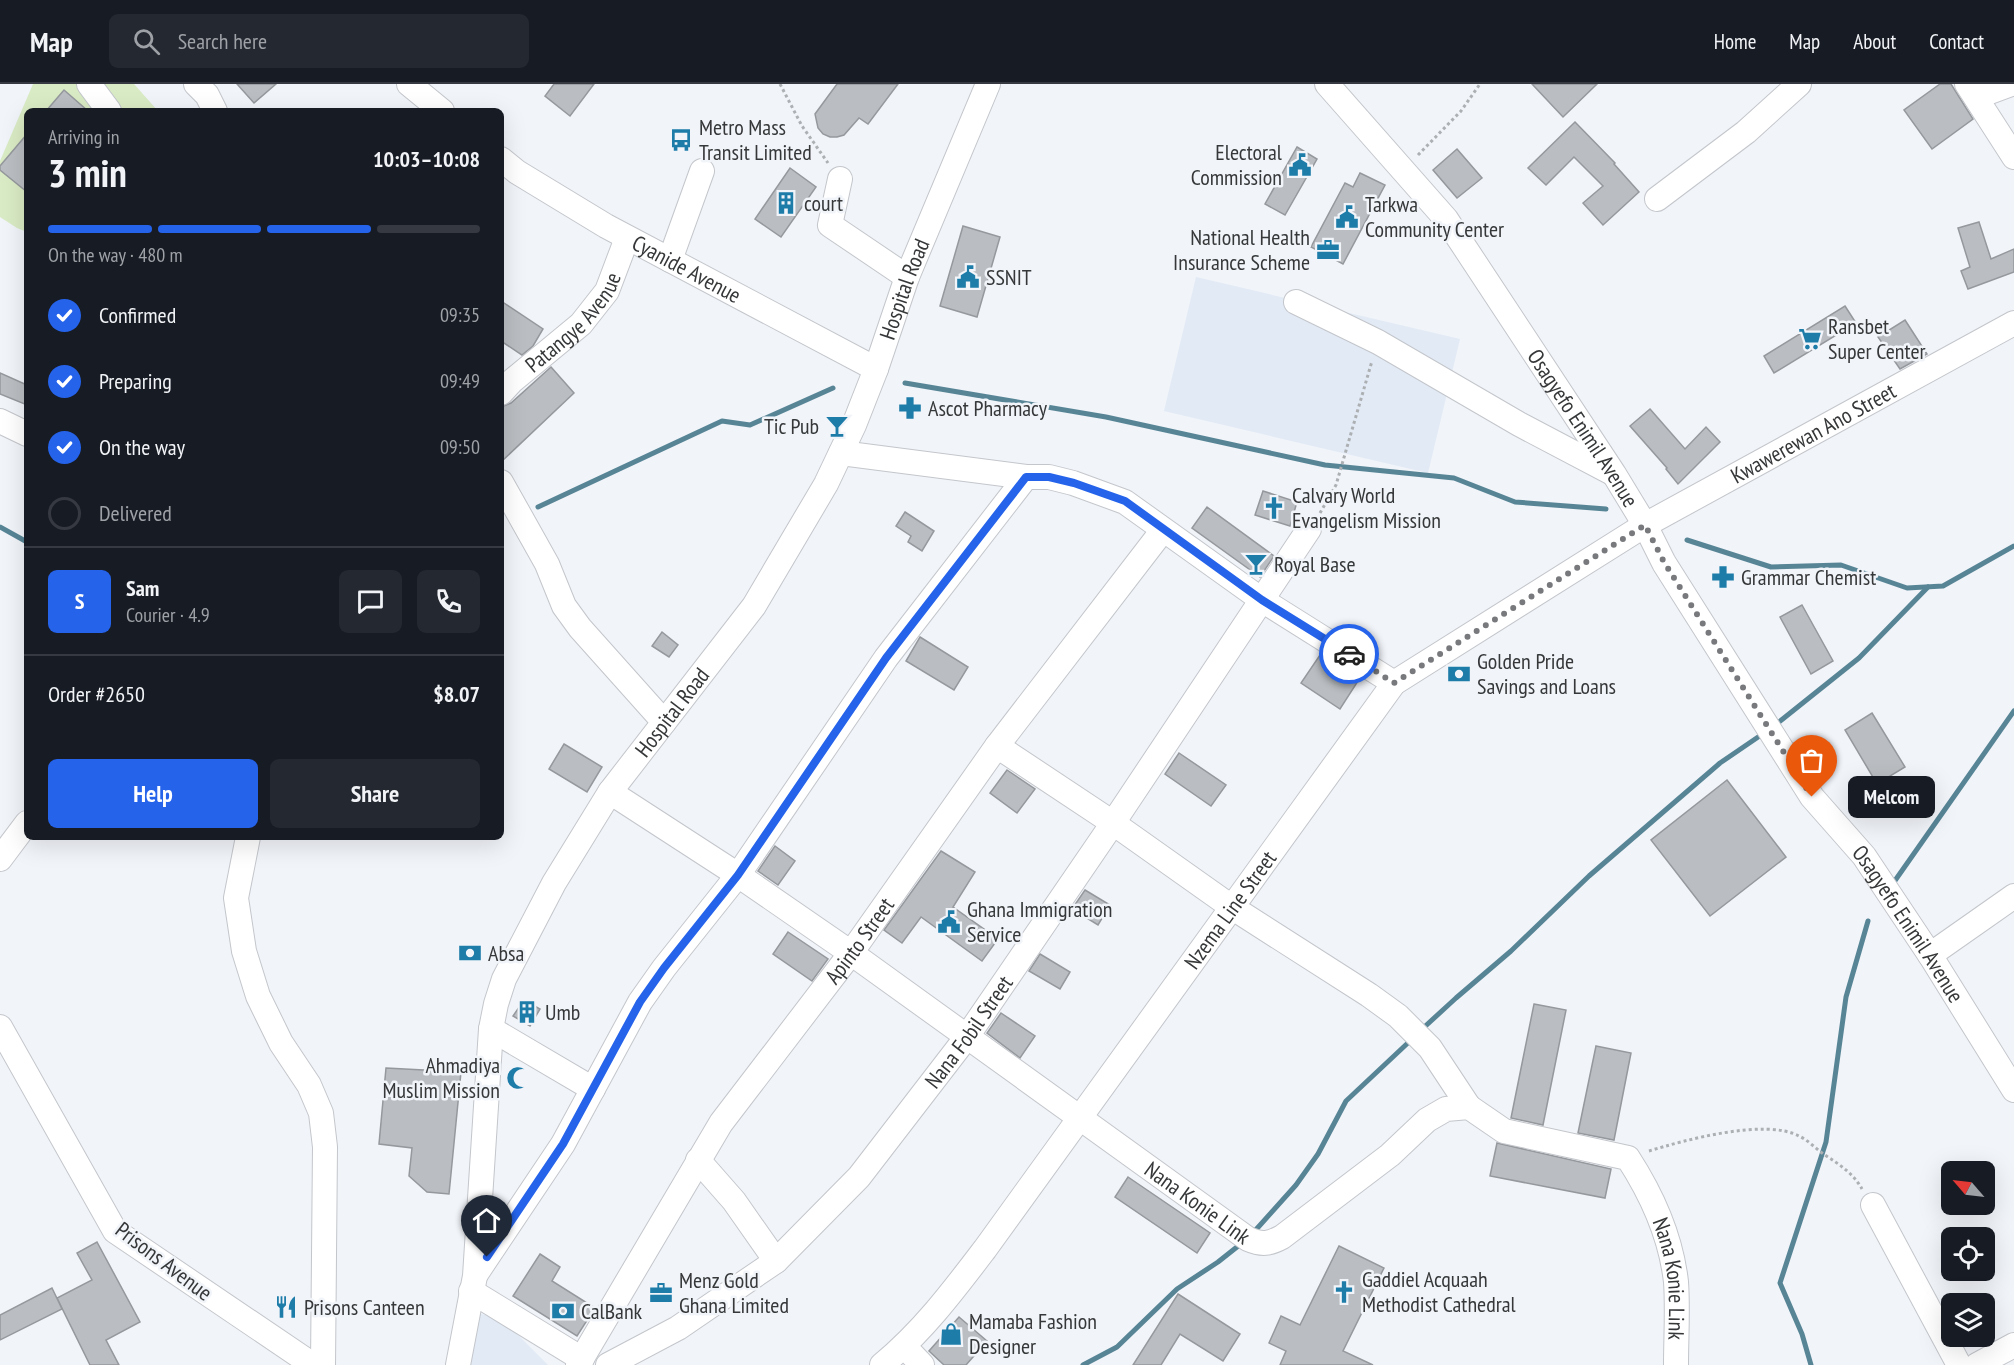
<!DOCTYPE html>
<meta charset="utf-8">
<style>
body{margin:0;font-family:"PT Sans Narrow",sans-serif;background:#242831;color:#f1f3f6;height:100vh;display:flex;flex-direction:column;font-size:22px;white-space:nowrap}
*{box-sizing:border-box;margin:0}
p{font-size:20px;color:#9ea1a6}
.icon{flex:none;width:33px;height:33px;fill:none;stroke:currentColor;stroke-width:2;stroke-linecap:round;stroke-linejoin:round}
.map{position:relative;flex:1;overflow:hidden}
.sheet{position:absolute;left:24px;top:24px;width:480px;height:732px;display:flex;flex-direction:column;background:#171b24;border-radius:9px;box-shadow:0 6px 24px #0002}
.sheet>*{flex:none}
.needle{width:39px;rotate:298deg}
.controls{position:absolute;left:1941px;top:1077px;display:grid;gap:12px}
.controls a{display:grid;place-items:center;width:54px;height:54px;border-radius:9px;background:#171b24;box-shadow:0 6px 24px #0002;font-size:30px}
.pin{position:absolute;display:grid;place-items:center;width:51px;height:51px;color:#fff;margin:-62px -26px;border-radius:50% 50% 50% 0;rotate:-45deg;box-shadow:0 0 6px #0007}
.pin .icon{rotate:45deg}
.courier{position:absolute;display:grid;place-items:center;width:60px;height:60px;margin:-30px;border:4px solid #2563eb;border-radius:50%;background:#fff;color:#222;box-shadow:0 2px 8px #0007}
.bubble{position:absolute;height:42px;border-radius:9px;background:#171b24;box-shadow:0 6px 24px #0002;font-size:20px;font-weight:700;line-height:42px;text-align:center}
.overview em{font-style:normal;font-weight:700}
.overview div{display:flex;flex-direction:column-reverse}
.overview{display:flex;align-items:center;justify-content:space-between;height:102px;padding:0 24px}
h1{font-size:39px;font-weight:700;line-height:45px}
.bar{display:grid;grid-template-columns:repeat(4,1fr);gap:9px 6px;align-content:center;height:72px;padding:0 24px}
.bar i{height:8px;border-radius:4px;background:#363941}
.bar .on{background:#2563eb}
.bar p{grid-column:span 4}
.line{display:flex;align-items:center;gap:15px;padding:0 24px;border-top:2px solid #363941}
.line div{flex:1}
.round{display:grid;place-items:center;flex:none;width:63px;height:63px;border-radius:9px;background:#242831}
ol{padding:0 24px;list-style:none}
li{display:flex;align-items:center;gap:18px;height:66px}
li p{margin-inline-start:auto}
li .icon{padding:6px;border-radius:50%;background:#2563eb;color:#fff;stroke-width:4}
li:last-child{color:#9ea1a6}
li i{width:33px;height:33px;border:3px solid #363941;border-radius:50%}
.action{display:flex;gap:12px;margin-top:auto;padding:12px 24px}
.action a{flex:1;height:69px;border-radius:9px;background:#2563eb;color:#fff;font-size:24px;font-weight:700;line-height:69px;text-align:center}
.action a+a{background:#242831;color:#f1f3f6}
header{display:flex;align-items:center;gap:36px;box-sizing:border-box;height:84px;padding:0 30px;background:#171b24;border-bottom:2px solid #363941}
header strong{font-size:28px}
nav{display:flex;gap:33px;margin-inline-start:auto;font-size:21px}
.search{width:420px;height:54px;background:#242831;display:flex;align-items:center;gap:15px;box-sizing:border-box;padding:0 21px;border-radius:9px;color:#9ea1a6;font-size:22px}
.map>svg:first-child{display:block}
</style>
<header>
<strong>Map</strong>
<div class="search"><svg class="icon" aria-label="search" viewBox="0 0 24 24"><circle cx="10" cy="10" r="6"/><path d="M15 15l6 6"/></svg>Search here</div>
<nav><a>Home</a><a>Map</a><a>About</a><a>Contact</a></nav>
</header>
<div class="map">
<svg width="2014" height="1281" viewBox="0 0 2014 1281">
<rect width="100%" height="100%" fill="#f1f4f9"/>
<g fill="#e2eaf5">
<polygon points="1196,193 1460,255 1428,389 1164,327"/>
<polygon points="476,1229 501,1234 548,1281 466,1281"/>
</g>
<polygon fill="#d9ebc4" points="33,0 134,0 158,27 27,27 27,148 17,144 0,133 0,77"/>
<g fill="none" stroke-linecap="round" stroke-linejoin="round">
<g stroke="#578596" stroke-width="5">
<polyline points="905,299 1106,333 1325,381 1454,394 1515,418 1606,425"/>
<polyline points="538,423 722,337 750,341 833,304"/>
<polyline points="0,443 27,458"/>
<polyline points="1687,456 1771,483 1841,481 1907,504 1943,502 2014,462"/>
<polyline points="1774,642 1859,574 1928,503"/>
<polyline points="1894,798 2014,627"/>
<polyline points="1420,947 1456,914 1511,867 1589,792 1720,679 1764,649"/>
<polyline points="1253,1149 1296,1101 1318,1070 1346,1017 1411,956"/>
<polyline points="1083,1281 1117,1263 1177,1205 1218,1178 1242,1159"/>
<polyline points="1811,1281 1802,1250 1780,1199 1826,1058 1846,913 1868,837"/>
</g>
</g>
<g fill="#babec2" stroke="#95989c" stroke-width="1.5">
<polygon points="237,0 276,0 254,19"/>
<polygon points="554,0 594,0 570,32 545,12"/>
<polygon points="837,0 898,0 868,40 859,34 844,51 837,53 830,53 823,50 818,44 815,30"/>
<polygon points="1532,0 1597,0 1563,33"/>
<polygon points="1940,0 1951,0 1973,35 1932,65 1904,26"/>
<polygon points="64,6 88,27 46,27"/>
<polygon points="1575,38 1615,79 1614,80 1639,108 1603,141 1583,119 1603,102 1574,73 1546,101 1528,84"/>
<polygon points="27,50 27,108 0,86 0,82"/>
<polygon points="1297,63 1317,75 1285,131 1265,120"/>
<polygon points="1457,65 1482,94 1457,114 1433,86"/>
<polygon points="790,84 816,103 781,153 755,135"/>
<polygon points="1360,89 1385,101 1343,180 1311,163 1345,99 1353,103"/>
<polygon points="1979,138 1991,175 2014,165 2014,188 1968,205 1961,187 1970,183 1958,144"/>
<polygon points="963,142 1000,153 977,233 940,222"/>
<polygon points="501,217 543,245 533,262 522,271 501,257"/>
<polygon points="1845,222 1856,239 1774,289 1764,272"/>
<polygon points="1905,236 1927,270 1900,285 1878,253"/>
<polygon points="551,283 574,309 501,378 501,323 511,319"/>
<polygon points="0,289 27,301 27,321 0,310"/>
<polygon points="1650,325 1685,365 1706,343 1720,358 1678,400 1666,385 1667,384 1630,342"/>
<polygon points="1263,407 1297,418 1290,442 1255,431"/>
<polygon points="1207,423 1274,472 1260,493 1192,444"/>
<polygon points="905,428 934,447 922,467 908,458 911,452 896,442"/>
<polygon points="1802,521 1833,577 1811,590 1780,533"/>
<polygon points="662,548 678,561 669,573 652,562"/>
<polygon points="920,553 968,583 954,606 906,577"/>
<polygon points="1320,571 1358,597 1340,625 1301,599"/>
<polygon points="1872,629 1905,683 1877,700 1845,646"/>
<polygon points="564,660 602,683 587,708 549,685"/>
<polygon points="1179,669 1226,701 1211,722 1165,690"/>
<polygon points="1007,686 1035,705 1017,729 990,709"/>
<polygon points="1727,696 1786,773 1710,832 1651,756"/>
<polygon points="775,762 795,777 778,801 758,787"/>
<polygon points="941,767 975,788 953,823 998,855 982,877 921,833 902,859 884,846"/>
<polygon points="1085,806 1110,821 1098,841 1072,825"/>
<polygon points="788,848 828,875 812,897 773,870"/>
<polygon points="1040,870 1070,888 1060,905 1029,887"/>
<polygon points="524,916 540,925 530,942 513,932"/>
<polygon points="1534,920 1566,926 1543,1041 1511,1034"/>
<polygon points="1001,929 1035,952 1020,974 987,949"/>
<polygon points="1596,962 1631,969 1614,1056 1578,1049"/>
<polygon points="386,984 461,988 449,1110 427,1108 409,1092 412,1064 379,1060"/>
<polygon points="1497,1059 1611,1085 1605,1114 1490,1092"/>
<polygon points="1128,1093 1210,1149 1197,1169 1115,1113"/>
<polygon points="97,1158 140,1238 106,1256 119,1281 90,1281 57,1214 92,1196 77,1169"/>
<polygon points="1339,1162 1384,1184 1343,1267 1373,1281 1280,1281 1286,1267 1269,1259 1281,1232 1300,1241"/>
<polygon points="540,1170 560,1183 552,1197 595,1224 577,1252 513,1212"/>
<polygon points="52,1204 62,1225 0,1256 0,1231"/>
<polygon points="1178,1210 1240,1250 1223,1277 1180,1250 1161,1281 1133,1281"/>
<polygon points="959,1233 987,1257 966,1281 944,1281 929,1267"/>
</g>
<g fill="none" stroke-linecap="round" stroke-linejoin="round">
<g stroke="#c3c6cb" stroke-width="26">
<g id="minor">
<polyline points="89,0 109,27"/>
<polyline points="196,0 207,11 215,27"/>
<polyline points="409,0 442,27"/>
<path id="s1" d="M 1327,0 L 1446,135 L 1614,390 L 1645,441 L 1664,479 L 1812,713 L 1864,772 L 1930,871 L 2014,1006"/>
<polyline points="1967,0 2014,73"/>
<polyline points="1976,13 2011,0"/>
<path id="s2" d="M 501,75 L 517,88 L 606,142 L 876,285"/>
<polyline points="840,95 830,141 907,193"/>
<polyline points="1657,115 1746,48 1799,0"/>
<polyline points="670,176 702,87"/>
<polyline points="1296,218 1378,258 1519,340 1612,389"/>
<path id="s3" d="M 501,309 L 512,297 L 581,240 L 607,207 L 627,154"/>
<polyline points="0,337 27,350"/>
<polyline points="841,369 1026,393 1049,393 1073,399 1125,418 1262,516 1394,599"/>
<polyline points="501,398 547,480 564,522 580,544 664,638"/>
<polyline points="997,662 1113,739 1233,824 1369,911 1398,932 1430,964 1469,1023"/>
<path id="s4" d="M 610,708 L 738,791 L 851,869 L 1248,1155 C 1262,1161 1269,1160 1282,1153 L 1390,1071 L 1427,1036 L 1446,1025 L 1469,1023 L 1504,1047 L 1628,1074 C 1652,1111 1671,1153 1676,1198 C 1678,1225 1676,1254 1676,1281"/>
<polyline points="248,753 236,814 244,867 258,912 281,959 309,1001 321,1029 325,1063 323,1281"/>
<polyline points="0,775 27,739"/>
<polyline points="1930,871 2014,812"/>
<polyline points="0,943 115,1147 313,1281"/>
<polyline points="491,945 593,1005"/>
<polyline points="698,1076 734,1117 776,1177"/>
<polyline points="1873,1121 1959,1281"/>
<polyline points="476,1190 563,1060 640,918 664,884 738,791 886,574 1026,393"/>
<polyline points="471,1207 582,1275"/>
<polyline points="904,1262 922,1281"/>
<path id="s5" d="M 458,1281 L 475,1192 L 491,945 L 496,920 L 504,895 L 554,799 L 610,708 L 754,522 L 826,400 L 854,341 L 876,285 L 907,193 L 988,0"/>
<path id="s6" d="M 578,1281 L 721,1039 L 851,869 L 997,662 L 1163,446"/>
<path id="s7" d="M 608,1281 L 678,1244 L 776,1177 L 859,1093 L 966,954 L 1113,739 L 1309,445"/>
<path id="s8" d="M 882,1281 C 923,1247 953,1207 985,1165 L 1394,599 L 1645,441 L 2014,239"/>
<polyline points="1977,1281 2014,1261"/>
</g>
</g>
<g stroke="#adb0b3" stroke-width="3" stroke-dasharray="3 3" stroke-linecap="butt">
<polyline points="780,0 802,42 828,79"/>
<polyline points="1418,71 1461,27 1480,0"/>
<polyline points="1320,429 1336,401 1372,277"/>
<path d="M 1649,1067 C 1685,1056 1765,1034 1799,1052 C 1808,1056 1816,1065 1825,1071 C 1840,1081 1853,1089 1862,1105"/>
</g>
<use href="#minor" stroke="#fff" stroke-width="24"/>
</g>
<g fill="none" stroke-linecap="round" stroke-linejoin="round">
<polyline stroke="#77797c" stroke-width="6" stroke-dasharray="0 10.8" points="1349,570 1394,599 1645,441 1664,478 1812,713"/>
<polyline stroke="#2563eb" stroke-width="8" points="487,1173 563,1060 640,918 664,884 738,791 886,574 1026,393 1049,393 1074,399 1125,417 1262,516 1349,570"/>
</g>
<defs>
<g id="bus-bare" transform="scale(1.8)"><path d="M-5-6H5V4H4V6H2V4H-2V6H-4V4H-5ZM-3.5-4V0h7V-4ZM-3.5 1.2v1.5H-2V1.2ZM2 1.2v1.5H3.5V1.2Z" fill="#1e7ca9" stroke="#f1f4f9" stroke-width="2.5" paint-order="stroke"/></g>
<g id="civic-bare" transform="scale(1.8)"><path d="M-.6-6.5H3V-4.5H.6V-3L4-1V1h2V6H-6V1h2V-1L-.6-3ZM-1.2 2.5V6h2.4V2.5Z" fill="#1e7ca9" stroke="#f1f4f9" stroke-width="2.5" paint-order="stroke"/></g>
<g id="building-bare" transform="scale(1.8)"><path d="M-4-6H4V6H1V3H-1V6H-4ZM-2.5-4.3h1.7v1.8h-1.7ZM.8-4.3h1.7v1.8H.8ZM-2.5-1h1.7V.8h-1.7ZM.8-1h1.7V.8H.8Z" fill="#1e7ca9" stroke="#f1f4f9" stroke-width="2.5" paint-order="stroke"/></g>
<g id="office-bare" transform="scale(1.8)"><path d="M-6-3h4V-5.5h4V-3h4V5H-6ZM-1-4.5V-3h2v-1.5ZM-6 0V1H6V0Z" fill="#1e7ca9" stroke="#f1f4f9" stroke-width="2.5" paint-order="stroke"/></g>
<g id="supermarket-bare" transform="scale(1.8)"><path d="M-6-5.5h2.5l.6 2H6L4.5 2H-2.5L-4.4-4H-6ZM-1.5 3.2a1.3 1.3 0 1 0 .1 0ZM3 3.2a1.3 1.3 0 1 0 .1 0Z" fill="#1e7ca9" stroke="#f1f4f9" stroke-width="2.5" paint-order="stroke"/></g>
<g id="pharmacy-bare" transform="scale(1.8)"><path d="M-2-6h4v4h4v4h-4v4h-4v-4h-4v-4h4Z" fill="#1e7ca9" stroke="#f1f4f9" stroke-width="2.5" paint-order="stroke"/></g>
<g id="bar-bare" transform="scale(1.8)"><path d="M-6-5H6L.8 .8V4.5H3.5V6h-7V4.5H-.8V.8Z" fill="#1e7ca9" stroke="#f1f4f9" stroke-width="2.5" paint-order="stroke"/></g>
<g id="church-bare" transform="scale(1.8)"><path d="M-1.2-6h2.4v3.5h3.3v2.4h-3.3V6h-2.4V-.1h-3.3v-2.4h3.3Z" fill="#1e7ca9" stroke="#f1f4f9" stroke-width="2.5" paint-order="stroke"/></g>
<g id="bank-bare" transform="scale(1.8)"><path d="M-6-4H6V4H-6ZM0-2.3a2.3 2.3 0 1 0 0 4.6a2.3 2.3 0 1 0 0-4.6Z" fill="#1e7ca9" stroke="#f1f4f9" stroke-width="2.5" paint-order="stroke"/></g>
<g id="mosque-bare" transform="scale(1.8)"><path d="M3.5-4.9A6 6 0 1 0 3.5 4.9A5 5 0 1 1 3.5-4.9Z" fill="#1e7ca9" stroke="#f1f4f9" stroke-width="2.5" paint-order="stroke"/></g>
<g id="restaurant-bare" transform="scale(1.8)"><path d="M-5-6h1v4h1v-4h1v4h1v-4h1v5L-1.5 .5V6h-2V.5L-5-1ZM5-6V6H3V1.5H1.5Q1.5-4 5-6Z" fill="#1e7ca9" stroke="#f1f4f9" stroke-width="2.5" paint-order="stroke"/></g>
<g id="shop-bare" transform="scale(1.8)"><path d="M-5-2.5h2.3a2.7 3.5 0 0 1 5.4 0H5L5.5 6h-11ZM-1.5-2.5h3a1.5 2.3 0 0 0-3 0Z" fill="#1e7ca9" stroke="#f1f4f9" stroke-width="2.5" paint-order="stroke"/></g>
</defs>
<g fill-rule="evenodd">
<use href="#bus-bare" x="681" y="56"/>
<use href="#civic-bare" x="1300" y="81"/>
<use href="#building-bare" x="786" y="119"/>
<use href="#civic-bare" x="1347" y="133"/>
<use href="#office-bare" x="1328" y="166"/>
<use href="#civic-bare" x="968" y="193"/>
<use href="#supermarket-bare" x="1810" y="255"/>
<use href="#pharmacy-bare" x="910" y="324"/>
<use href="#bar-bare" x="837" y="342"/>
<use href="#church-bare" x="1274" y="424"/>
<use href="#bar-bare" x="1256" y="480"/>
<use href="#pharmacy-bare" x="1723" y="493"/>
<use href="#bank-bare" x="1459" y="590"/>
<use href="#civic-bare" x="949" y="838"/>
<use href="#bank-bare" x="470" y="869"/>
<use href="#building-bare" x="527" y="928"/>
<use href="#mosque-bare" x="518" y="994"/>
<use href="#church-bare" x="1344" y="1208"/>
<use href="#office-bare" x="661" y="1209"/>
<use href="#restaurant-bare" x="286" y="1223"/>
<use href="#bank-bare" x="563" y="1227"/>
<use href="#shop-bare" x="951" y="1250"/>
</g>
<g text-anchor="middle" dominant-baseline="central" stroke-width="5" stroke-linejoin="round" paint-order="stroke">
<g font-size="22" fill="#353738" stroke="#f1f4f9" text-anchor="start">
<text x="699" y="43">Metro Mass<tspan x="699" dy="25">Transit Limited</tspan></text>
<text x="1282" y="68" text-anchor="end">Electoral<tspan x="1282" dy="25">Commission</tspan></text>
<text x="804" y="119">court</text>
<text x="1365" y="120">Tarkwa<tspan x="1365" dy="25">Community Center</tspan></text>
<text x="1310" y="153" text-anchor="end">National Health<tspan x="1310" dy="25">Insurance Scheme</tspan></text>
<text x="986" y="193">SSNIT</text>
<text x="1828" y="242">Ransbet<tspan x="1828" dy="25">Super Center</tspan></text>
<text x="928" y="324">Ascot Pharmacy</text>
<text x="819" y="342" text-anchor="end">Tic Pub</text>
<text x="1292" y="411">Calvary World<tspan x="1292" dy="25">Evangelism Mission</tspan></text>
<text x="1274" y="480">Royal Base</text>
<text x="1741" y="493">Grammar Chemist</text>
<text x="1477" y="577">Golden Pride<tspan x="1477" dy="25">Savings and Loans</tspan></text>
<text x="967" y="825">Ghana Immigration<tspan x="967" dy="25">Service</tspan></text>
<text x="488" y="869">Absa</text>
<text x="545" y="928">Umb</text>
<text x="500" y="981" text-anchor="end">Ahmadiya<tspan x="500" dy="25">Muslim Mission</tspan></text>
<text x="1362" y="1195">Gaddiel Acquaah<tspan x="1362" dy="25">Methodist Cathedral</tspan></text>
<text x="679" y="1196">Menz Gold<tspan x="679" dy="25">Ghana Limited</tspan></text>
<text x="304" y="1223">Prisons Canteen</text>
<text x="581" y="1227">CalBank</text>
<text x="969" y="1237">Mamaba Fashion<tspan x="969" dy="25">Designer</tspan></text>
</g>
<g font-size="22" fill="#353738" stroke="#f1f4f9">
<text stroke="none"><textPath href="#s2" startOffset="216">Cyanide Avenue</textPath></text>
<text stroke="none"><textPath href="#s5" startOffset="1192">Hospital Road</textPath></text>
<text stroke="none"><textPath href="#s3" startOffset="102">Patangye Avenue</textPath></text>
<text stroke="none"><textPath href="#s1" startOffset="430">Osagyefo Enimil Avenue</textPath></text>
<text stroke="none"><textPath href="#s8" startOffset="1342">Kwawerewan Ano Street</textPath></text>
<text stroke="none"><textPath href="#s5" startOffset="706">Hospital Road</textPath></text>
<text stroke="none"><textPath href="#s8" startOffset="574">Nzema Line Street</textPath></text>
<text stroke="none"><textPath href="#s1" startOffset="1024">Osagyefo Enimil Avenue</textPath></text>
<text stroke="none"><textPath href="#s6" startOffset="510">Apinto Street</textPath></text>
<text stroke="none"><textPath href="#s7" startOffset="498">Nana Fobil Street</textPath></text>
<text stroke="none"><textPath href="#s4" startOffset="717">Nana Konie Link</textPath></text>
<text transform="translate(164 1177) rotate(37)">Prisons Avenue</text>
<text stroke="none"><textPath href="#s4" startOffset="1346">Nana Konie Link</textPath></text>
</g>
</g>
</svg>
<div class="controls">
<a><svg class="needle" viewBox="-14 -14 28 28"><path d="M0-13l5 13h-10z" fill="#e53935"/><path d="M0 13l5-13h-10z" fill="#9ea1a6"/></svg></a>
<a><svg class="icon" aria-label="locate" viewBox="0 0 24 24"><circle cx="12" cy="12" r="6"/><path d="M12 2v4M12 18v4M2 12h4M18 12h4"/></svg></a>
<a><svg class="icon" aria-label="layers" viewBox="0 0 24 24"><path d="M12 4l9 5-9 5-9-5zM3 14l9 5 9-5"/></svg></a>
</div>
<div class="pin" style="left:1812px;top:713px;background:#ea580c"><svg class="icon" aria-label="bag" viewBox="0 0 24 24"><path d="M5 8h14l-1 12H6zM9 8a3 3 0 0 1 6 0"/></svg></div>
<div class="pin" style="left:487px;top:1173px;background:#1f2937"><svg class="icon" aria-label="home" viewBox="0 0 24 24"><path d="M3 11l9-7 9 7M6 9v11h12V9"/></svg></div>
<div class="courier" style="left:1349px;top:570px"><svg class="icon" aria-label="car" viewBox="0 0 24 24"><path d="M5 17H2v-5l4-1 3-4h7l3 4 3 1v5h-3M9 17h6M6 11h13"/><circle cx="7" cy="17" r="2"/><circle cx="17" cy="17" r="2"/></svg></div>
<div class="bubble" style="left:1848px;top:692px;width:87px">Melcom</div>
<section class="sheet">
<div class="overview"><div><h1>3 min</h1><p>Arriving in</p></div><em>10:03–10:08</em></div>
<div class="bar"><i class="on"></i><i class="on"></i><i class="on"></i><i></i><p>On the way · 480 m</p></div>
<ol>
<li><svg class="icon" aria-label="check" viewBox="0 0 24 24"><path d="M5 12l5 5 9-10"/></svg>Confirmed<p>09:35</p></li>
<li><svg class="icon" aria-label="check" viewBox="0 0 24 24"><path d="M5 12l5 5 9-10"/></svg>Preparing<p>09:49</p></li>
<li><svg class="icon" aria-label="check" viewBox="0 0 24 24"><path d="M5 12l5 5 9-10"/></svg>On the way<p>09:50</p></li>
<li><i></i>Delivered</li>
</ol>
<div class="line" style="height:108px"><b class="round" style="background:#2563eb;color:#fff">S</b><div><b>Sam</b><p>Courier · 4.9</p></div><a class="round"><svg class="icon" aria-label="chat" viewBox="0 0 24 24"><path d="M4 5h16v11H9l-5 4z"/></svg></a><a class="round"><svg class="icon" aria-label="phone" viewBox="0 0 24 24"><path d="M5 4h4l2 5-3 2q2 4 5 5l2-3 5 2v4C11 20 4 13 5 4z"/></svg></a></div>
<div class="line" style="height:78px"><div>Order #2650</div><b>$8.07</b></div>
<div class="action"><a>Help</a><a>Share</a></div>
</section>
</div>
